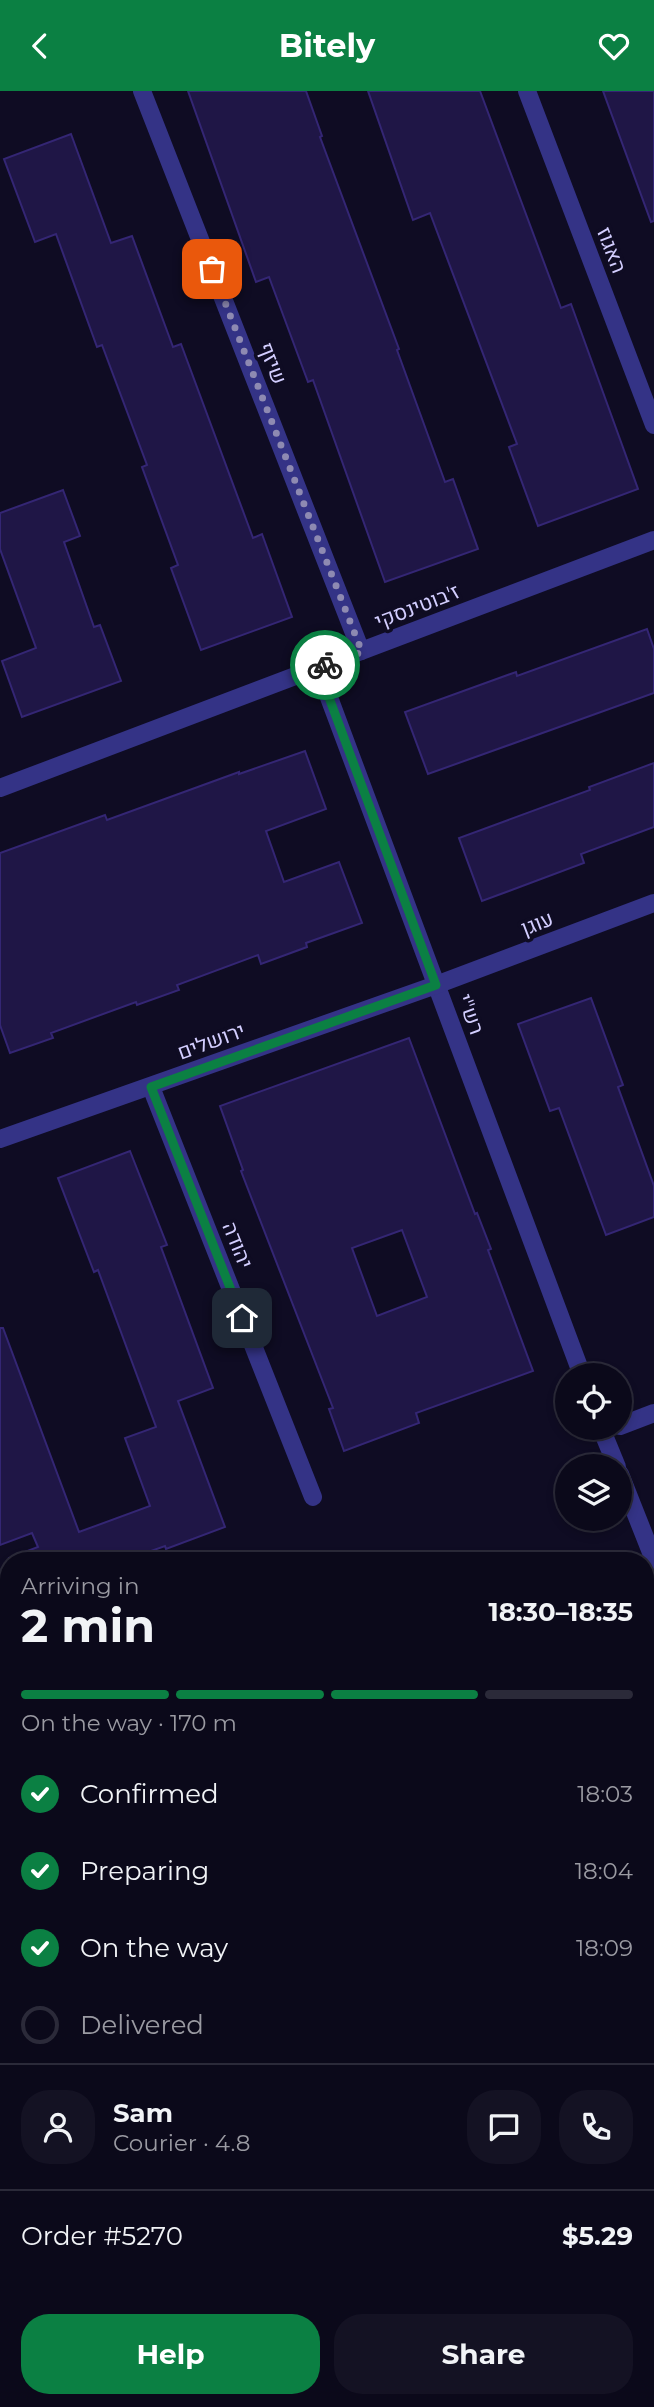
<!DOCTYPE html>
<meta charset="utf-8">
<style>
body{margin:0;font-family:Montserrat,Heebo,sans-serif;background:#141223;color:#f1f3f6;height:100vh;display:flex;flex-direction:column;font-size:26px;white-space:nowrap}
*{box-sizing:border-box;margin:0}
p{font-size:23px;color:#9a9aa2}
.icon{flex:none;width:38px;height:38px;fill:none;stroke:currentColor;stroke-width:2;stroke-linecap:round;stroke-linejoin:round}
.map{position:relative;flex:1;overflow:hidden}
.details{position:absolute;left:0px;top:1461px;width:654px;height:856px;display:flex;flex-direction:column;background:#0b091a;border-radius:28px 28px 0 0;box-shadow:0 4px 10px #0003,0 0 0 2px #2b2a39}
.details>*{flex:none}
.fabs{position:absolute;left:555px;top:1272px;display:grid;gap:14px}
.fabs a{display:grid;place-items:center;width:77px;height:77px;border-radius:50%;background:#0b091a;box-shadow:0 4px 10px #0003,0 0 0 2px #2b2a39;font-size:35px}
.pin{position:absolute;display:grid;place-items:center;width:60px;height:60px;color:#fff;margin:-30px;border-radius:14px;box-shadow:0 4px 10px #0006}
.courier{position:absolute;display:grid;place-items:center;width:70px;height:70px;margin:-35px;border:5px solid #0b8043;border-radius:50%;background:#fff;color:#222;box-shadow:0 2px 9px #0007}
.overview em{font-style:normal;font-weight:700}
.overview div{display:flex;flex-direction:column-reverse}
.overview{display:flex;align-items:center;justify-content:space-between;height:119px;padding:0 21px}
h1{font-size:46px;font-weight:700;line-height:52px}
.bar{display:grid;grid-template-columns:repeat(4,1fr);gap:10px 7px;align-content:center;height:84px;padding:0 21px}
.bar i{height:9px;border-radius:5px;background:#2b2a39}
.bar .selected{background:#0b8043}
.bar p{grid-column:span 4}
.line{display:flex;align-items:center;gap:18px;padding:0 21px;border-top:2px solid #2b2a39}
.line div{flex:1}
.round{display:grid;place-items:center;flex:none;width:74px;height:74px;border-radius:28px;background:#141223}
ol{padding:0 21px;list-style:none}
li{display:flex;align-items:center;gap:21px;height:77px}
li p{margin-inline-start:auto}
li .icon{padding:7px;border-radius:50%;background:#0b8043;color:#fff;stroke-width:4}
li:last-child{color:#9a9aa2}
li i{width:38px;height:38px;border:4px solid #2b2a39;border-radius:50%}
.cta{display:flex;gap:14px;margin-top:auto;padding:14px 21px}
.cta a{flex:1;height:80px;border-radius:28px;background:#0b8043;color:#fff;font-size:28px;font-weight:700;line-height:80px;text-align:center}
.cta a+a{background:#141223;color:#f1f3f6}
header{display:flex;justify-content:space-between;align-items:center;height:91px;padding:0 21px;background:#0b8043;color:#fff;font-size:32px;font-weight:700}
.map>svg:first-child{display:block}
</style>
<header><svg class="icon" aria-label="back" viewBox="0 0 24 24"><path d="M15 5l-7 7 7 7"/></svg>Bitely<svg class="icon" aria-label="heart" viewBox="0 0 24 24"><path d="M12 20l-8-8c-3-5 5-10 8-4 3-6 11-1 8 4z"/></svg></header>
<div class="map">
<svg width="654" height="2316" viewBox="0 0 654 2316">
<rect width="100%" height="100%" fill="#0f0c23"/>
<g fill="#0e2e2c">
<polygon points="654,2085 654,2187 650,2185 646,2190 646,2088"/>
<polygon points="363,2308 461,2308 457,2316 367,2316"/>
</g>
<g fill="#1f1646" stroke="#342674" stroke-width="2" fill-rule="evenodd">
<polygon points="188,0 306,0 322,45 320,46 399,258 397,259 445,391 453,388 478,458 385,491 313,289 308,291 269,186 256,191"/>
<polygon points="368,0 480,0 561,217 571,213 638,398 538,435 509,356 517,353 430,122 413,129"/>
<polygon points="603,0 654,0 654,130 651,131"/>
<polygon points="71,43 111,152 132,145 173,256 181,253 253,447 262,443 292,526 201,559 171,477 178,474 142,376 147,374 102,254 97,256 56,143 35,151 4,68"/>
<polygon points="63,399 80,445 64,451 94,536 100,534 121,590 22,626 2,570 36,557 0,458 0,422"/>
<polygon points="647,538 654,558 654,602 428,683 405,621 516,581 517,585"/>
<polygon points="305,660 326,718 266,740 284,791 339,771 362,832 306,852 307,856 261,873 258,864 177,894 179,899 137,914 136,911 51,942 53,947 10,962 0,934 0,762 105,724 107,729 239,681 239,683"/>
<polygon points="654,672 654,736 581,763 584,772 482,810 459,747 590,699 589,696"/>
<polygon points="591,907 623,994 618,996 654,1095 654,1126 606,1144 559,1017 550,1020 518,933"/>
<path d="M 409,947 L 475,1123 L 477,1122 L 491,1158 L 488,1159 L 533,1280 L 416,1322 L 419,1332 L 344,1360 L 329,1318 L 333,1317 L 241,1080 L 243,1079 L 220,1015 ZM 402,1139 L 427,1206 L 377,1225 L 352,1157 Z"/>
<polygon points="130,1060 167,1154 161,1156 213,1297 178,1310 225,1436 166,1458 165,1455 123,1470 10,1470 9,1467 38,1456 32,1442 0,1454 0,1237 3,1237 79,1441 150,1415 125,1347 156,1336 98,1179 94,1181 58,1087"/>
</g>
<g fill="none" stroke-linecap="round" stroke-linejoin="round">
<g stroke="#343386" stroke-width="18">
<polyline points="142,0 361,560"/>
<polyline points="527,0 654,334"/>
<polyline points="318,577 582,1284"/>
<polyline points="0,697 654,449"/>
<polyline points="151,996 313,1406"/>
<polyline points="0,1048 436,894 654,812"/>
<polyline points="620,1335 654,1322"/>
<polyline points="601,1337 617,1376"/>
<polyline points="620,1383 654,1469"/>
<polyline points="0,1698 9,1694"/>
<polyline points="0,1733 9,1758"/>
<polyline points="646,2037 654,2035"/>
<polyline points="0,2274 9,2270"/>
<polyline points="136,2308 138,2316"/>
</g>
</g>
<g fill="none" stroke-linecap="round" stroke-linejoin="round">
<polyline stroke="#8e8ab2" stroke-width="7" stroke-dasharray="0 12.6" points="212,178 362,561 325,574"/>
<polyline stroke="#0b8043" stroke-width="9" points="242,1227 151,996 436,894 318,577 325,574"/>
</g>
<g text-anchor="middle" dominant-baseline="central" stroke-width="7" stroke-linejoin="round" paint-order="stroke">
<g font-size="21" fill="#d3ceff" stroke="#0f0c23">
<text transform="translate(612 159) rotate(69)">האגוז</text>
<text transform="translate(273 272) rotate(69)">שיזף</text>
<text transform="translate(417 515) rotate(-21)">ז'בוטינסקי</text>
<text transform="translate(537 832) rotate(-21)">עוגן</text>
<text transform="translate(471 923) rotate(70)">רש"י</text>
<text transform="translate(211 950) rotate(-20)">ירושלים</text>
<text transform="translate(238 1154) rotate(68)">יהודה</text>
</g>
</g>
</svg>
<div class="fabs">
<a><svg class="icon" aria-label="locate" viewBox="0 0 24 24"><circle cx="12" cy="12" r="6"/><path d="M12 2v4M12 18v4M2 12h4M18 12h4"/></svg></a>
<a><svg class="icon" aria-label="layers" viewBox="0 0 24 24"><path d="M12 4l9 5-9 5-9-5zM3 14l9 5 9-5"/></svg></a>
</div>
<div class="pin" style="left:212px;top:178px;background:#ea580c"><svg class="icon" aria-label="bag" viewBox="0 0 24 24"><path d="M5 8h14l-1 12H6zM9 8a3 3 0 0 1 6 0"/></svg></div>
<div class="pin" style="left:242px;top:1227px;background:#1f2937"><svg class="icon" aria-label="home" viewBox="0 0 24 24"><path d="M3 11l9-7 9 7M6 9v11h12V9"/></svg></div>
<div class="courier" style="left:325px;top:574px"><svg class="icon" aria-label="bike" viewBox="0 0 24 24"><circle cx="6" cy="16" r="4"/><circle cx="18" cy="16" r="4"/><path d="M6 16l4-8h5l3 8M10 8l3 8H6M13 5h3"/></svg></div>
<section class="details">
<div class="overview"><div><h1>2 min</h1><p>Arriving in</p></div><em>18:30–18:35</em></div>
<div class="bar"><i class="selected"></i><i class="selected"></i><i class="selected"></i><i></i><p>On the way · 170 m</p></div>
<ol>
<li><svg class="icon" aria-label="check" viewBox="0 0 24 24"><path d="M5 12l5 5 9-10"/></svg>Confirmed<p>18:03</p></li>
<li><svg class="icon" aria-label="check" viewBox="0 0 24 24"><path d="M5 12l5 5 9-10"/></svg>Preparing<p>18:04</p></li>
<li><svg class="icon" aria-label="check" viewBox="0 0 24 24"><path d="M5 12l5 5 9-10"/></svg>On the way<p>18:09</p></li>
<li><i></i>Delivered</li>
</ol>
<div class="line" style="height:126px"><a class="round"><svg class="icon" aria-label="person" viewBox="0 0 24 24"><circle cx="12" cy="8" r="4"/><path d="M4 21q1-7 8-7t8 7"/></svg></a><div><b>Sam</b><p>Courier · 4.8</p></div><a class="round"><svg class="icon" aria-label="chat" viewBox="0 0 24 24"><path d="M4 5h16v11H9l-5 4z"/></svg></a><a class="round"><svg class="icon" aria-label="phone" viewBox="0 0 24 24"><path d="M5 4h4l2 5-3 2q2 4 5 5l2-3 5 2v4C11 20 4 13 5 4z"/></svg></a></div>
<div class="line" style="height:91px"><div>Order #5270</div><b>$5.29</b></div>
<div class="cta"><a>Help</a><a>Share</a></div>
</section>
</div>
